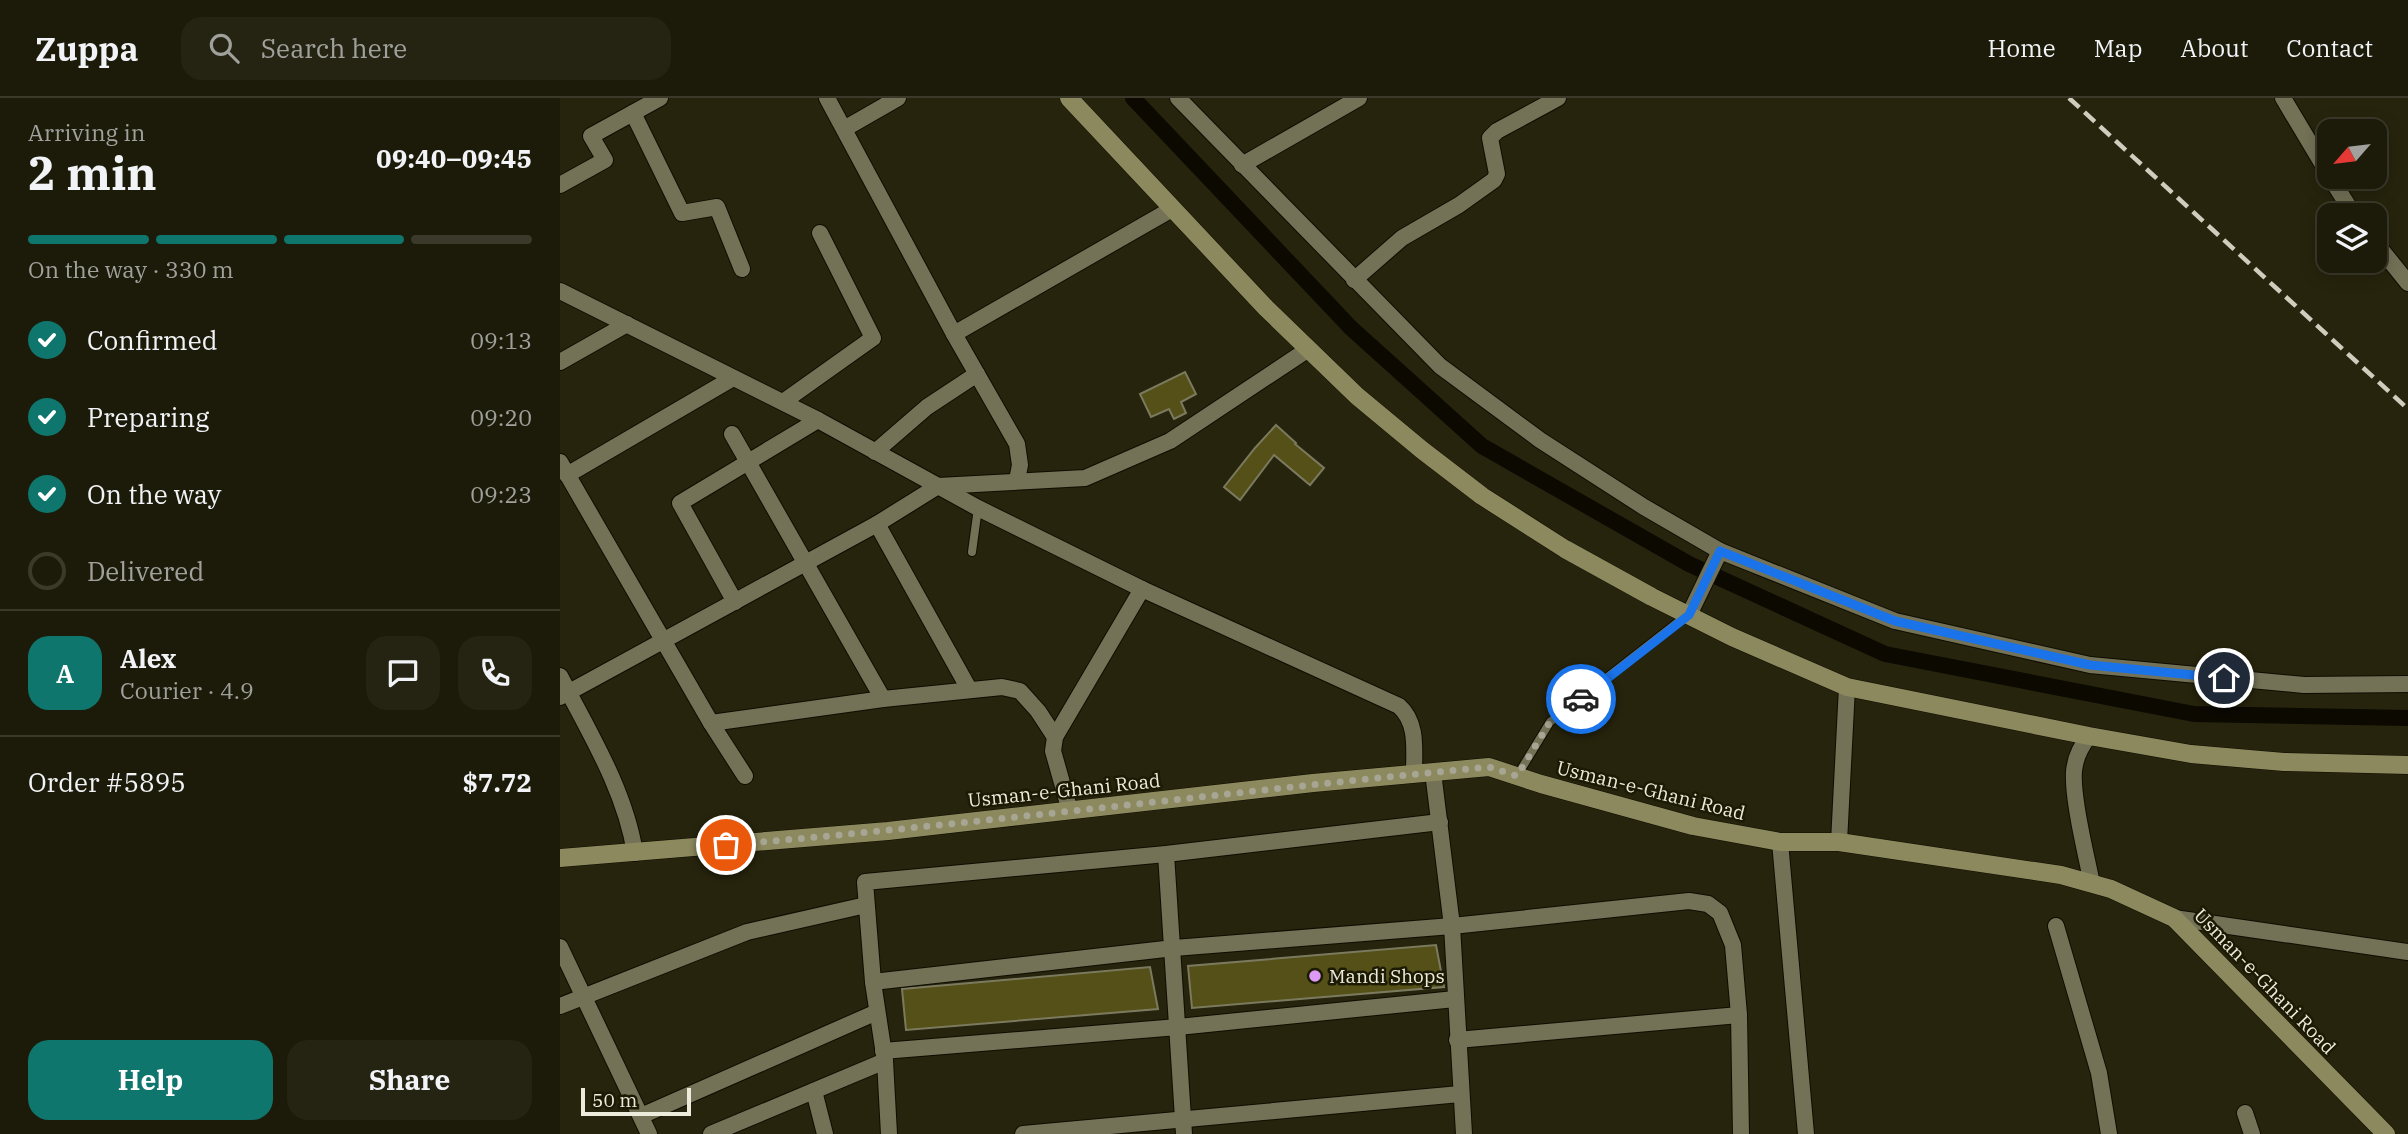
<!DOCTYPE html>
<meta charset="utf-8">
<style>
body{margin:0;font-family:"IBM Plex Serif",serif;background:#252412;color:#f1f3f6;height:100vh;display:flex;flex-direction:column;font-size:26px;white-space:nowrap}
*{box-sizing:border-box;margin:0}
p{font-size:23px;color:#a0a19c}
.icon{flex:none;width:38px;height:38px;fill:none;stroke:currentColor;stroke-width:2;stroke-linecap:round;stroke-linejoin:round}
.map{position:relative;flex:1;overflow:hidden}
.panel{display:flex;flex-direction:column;background:#1c1b09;width:560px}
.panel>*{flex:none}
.needle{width:46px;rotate:242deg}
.controls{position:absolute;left:1757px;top:21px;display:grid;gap:14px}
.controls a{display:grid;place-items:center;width:70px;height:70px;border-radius:14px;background:#1c1b09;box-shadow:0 4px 18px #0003,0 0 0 2px #3a392a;font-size:35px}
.scale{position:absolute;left:21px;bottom:18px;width:110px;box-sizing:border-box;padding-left:7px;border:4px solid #ecebdc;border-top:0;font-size:19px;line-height:24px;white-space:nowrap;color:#ecebdc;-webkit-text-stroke:5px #1c1a03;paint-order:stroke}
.pin{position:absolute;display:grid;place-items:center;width:60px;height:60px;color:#fff;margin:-30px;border:4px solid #fff;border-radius:50%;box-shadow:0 2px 7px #0007}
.courier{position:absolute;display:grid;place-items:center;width:70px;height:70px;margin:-35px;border:5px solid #1a73e8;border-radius:50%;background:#fff;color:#222;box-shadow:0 2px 9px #0007}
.head em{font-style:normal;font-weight:700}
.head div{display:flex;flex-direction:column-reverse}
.head{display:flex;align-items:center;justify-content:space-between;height:119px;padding:0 28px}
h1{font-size:46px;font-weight:700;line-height:52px}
.bar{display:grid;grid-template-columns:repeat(4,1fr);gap:10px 7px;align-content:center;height:84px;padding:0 28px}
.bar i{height:9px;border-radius:5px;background:#3a392a}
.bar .current{background:#0f766e}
.bar p{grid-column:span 4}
.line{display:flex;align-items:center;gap:18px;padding:0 28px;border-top:2px solid #3a392a}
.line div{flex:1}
.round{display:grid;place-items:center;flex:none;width:74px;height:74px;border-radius:21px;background:#252412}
ol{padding:0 28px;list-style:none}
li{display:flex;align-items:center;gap:21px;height:77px}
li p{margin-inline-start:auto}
li .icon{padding:7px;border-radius:50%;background:#0f766e;color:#fff;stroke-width:4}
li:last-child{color:#a0a19c}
li i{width:38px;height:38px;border:4px solid #3a392a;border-radius:50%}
.action{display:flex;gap:14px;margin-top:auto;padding:14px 28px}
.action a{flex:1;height:80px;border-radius:21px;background:#0f766e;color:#fff;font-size:28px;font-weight:700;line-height:80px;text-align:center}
.action a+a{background:#252412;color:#f1f3f6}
header{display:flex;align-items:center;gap:42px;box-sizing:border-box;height:98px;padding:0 35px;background:#1c1b09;border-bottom:2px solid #3a392a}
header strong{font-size:33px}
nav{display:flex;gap:38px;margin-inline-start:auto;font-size:24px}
.search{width:490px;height:63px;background:#252412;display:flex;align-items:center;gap:18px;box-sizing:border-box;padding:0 24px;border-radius:21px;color:#a0a19c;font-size:26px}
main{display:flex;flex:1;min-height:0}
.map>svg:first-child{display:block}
</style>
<header>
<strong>Zuppa</strong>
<div class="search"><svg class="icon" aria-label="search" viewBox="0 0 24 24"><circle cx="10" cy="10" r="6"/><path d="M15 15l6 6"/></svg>Search here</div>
<nav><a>Home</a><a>Map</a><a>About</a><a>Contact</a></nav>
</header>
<main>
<section class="panel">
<div class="head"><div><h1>2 min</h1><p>Arriving in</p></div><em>09:40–09:45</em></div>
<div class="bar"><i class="current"></i><i class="current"></i><i class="current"></i><i></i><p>On the way · 330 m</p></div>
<ol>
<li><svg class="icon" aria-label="check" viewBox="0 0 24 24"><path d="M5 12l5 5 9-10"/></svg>Confirmed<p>09:13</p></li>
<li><svg class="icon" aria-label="check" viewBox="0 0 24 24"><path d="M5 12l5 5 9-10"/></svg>Preparing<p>09:20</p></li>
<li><svg class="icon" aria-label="check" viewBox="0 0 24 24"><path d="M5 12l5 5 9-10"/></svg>On the way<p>09:23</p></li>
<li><i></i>Delivered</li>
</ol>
<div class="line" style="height:126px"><b class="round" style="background:#0f766e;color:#fff">A</b><div><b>Alex</b><p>Courier · 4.9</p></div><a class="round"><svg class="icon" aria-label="chat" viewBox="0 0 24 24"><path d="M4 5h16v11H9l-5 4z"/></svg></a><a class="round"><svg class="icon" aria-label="phone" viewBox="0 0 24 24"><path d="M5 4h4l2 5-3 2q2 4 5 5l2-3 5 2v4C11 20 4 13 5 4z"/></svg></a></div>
<div class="line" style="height:91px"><div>Order #5895</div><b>$7.72</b></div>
<div class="action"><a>Help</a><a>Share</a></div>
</section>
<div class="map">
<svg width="1848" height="1036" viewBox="0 0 1848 1036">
<rect width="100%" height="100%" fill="#26240c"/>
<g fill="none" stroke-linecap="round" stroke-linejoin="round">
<polyline stroke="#0b0900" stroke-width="16" points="573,0 791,230 922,348 1129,466 1325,556 1634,616 1848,620"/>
</g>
<g fill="#545018" stroke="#7b7a5f" stroke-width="2">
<polygon points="625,274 636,296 621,304 626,315 614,321 609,311 591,319 580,296"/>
<polygon points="716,327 736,345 735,346 764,370 750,387 714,357 680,402 664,389 695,350"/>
<polygon points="876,847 884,889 632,910 628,868"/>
<polygon points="590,869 598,911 346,932 342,891"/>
</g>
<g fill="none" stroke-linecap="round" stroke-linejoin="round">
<g stroke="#0f0d00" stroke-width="10">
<g id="lane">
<polyline points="412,454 418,410"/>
<polyline points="957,678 990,624 1126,518"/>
</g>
</g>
<g stroke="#0f0d00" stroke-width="18">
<g id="street">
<polyline points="267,0 394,236 457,346 460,367 457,382"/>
<polyline points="618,0 880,268 980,342 1084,409 1160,453 1335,523 1530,567 1744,587 1848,586"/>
<polyline points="1723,0 1769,77"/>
<polyline points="73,15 122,115 157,109 182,171"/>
<polyline points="284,31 338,0"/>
<polyline points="682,67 799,0"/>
<polyline points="1770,79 1794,117"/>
<polyline points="0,87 45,62 31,38 100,0"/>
<polyline points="1815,144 1848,185"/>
<polyline points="794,182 842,140 899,107 934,82 937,76 930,40 937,33 998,0"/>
<path d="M 0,193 L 258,322 L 418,410 L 582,491 L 839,608 C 858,625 854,651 854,676"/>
<polyline points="394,236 612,111"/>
<polyline points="0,264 67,226"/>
<polyline points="223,304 313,240 260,135"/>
<polyline points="172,336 323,601"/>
<polyline points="315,354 367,309 417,276"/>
<polyline points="0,364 151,625 185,678"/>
<polyline points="7,377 173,280"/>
<polyline points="317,426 409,591"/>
<polyline points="175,504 120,405 258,322"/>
<polyline points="1129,517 1160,453"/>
<path d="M 0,578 C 29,634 65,692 75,755"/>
<polyline points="0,599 317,426 378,388 525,380 610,343 747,252"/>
<polyline points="151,625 323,601 442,589 460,593 478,613 495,639"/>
<path d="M 1529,638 C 1522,647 1517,655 1515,667 C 1509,689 1527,760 1532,786"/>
<polyline points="873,674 892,828 904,1036"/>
<polyline points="510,713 493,653 495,639 582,491"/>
<polyline points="1220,744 1246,1036"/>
<polyline points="1279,744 1287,589"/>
<polyline points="606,756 624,1036"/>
<polyline points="1614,820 1848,854"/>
<polyline points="1496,828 1539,975 1549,1036"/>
<polyline points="0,849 89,1036"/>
<polyline points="313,884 614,850 892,828 1129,803 1148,806 1160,815 1173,847 1179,917 1181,1036"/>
<polyline points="0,908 187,834 306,807"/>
<polyline points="897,942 1179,917"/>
<polyline points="323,953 618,929 895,901"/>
<polyline points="254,993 265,1036"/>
<polyline points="1685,1015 1692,1036"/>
<polyline points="81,1018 317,914"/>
<polyline points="151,1036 325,963"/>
<polyline points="329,1036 325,963 313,884 305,784 606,756 880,724"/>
<polyline points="463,1036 900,996"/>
</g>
</g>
<g stroke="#0f0d00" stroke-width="19">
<g id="secondary">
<polyline points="509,0 706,210 797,298 862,352 922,398 1005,451 1092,499 1172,539 1287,589 1529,638 1631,656 1724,664 1848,667"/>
<polyline points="0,760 328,733 753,685 929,669 981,686 1133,728 1220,744 1279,744 1501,777 1551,791 1614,820 1826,1036"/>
</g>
</g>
<use href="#lane" stroke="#737257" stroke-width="8"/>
<use href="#street" stroke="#737257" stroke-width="16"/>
<use href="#secondary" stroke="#8c895e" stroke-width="18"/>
<polyline stroke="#cfcebe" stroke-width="4.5" stroke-dasharray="14 7" stroke-linecap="butt" points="1509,0 1848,311"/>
</g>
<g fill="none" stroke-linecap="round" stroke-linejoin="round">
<path stroke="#a7a593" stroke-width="7" stroke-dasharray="0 12.6" d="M 166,747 C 421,726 675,693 929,669 L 957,678 L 990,624 L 1021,601"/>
<polyline stroke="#1a73e8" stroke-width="9" points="1021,601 1129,517 1160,453 1335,523 1530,567 1664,580"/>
</g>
<circle fill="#da9af6" stroke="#1c1a03" stroke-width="2.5" cx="755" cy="878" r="7"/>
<g text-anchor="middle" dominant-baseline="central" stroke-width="5" stroke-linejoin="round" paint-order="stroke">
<g font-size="19" fill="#ecebdc" stroke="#1c1a03">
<text transform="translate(504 692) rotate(-6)">Usman-e-Ghani Road</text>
<text transform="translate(1091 692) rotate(14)">Usman-e-Ghani Road</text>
<text transform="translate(1705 883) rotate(46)">Usman-e-Ghani Road</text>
</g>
<g font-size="19" fill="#ecebdc" stroke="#1c1a03" text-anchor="start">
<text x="769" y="878">Mandi Shops</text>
</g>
</g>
</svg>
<div class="controls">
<a><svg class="needle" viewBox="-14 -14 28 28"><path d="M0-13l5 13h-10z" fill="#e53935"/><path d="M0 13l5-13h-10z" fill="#a0a19c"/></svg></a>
<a><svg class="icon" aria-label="layers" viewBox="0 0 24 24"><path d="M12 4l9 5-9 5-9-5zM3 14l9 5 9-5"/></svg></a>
</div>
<div class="scale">50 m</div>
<div class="pin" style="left:166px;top:747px;background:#ea580c"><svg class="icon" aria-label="bag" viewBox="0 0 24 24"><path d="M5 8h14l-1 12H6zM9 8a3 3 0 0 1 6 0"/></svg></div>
<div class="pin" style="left:1664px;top:580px;background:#1f2937"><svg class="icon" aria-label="home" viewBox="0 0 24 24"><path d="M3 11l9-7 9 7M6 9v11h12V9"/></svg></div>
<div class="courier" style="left:1021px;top:601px"><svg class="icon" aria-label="car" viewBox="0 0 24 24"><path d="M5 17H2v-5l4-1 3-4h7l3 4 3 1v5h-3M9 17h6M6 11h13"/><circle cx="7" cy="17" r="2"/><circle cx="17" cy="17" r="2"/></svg></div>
</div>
</main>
